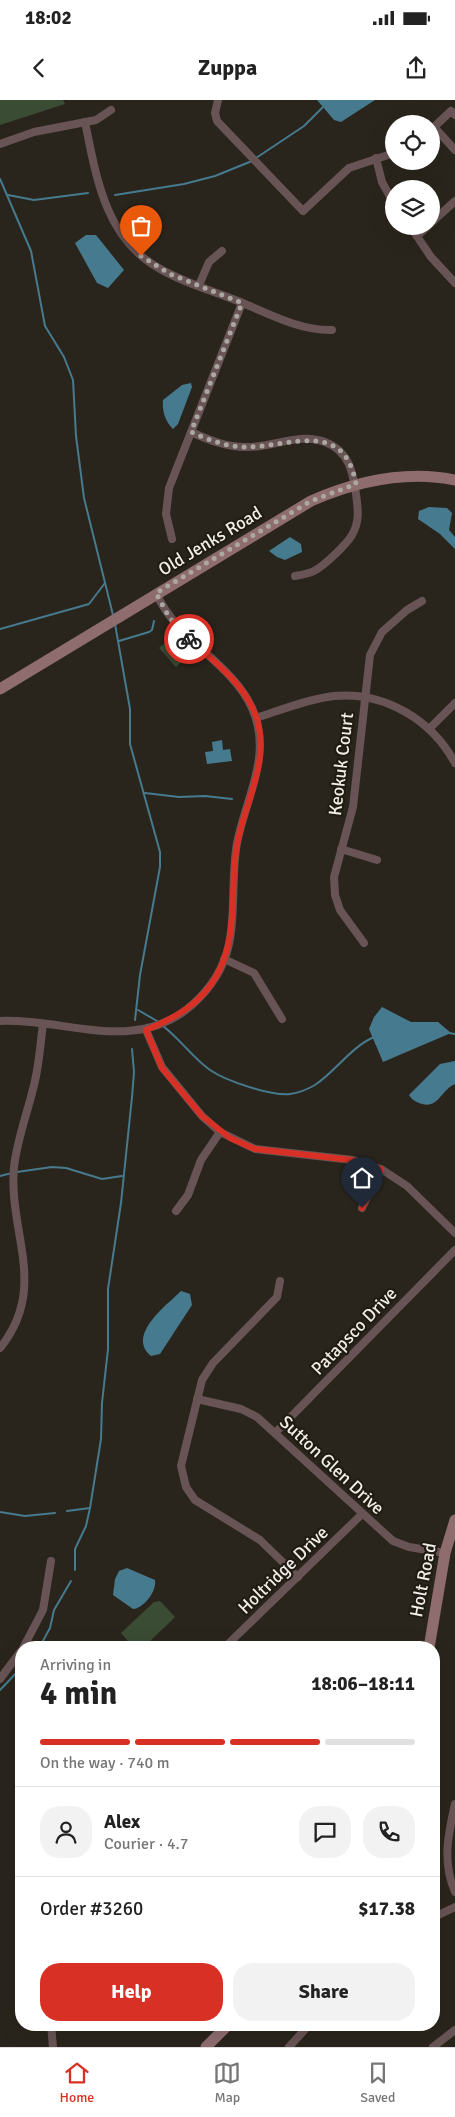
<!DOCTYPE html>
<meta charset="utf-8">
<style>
body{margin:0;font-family:Signika,sans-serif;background:#f2f2f2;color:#222;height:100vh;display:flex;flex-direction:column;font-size:19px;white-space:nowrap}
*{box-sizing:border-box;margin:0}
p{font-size:16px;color:#767676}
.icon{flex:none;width:28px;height:28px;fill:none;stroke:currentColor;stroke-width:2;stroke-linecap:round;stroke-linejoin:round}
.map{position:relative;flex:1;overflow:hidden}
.sheet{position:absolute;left:15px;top:1541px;width:425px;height:390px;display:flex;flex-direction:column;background:#fff;border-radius:20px;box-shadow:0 5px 20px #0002}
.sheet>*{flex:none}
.controls{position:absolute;left:385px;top:15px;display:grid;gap:10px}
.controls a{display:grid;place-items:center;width:55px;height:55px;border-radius:50%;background:#fff;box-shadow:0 5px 20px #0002;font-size:25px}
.pin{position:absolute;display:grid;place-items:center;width:42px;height:42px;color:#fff;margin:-51px -21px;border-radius:50% 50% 50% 0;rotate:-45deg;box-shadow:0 0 5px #0007}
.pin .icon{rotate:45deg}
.courier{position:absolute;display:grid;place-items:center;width:50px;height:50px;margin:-25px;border:4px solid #d93025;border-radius:50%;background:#fff;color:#222;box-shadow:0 1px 6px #0007}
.overview em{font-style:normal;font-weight:700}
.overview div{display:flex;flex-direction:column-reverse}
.overview{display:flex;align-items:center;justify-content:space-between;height:85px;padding:0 25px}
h1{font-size:32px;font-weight:700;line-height:38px}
.bar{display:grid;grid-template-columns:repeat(4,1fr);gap:8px 5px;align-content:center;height:60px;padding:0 25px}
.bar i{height:6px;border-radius:4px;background:#e0e0e0}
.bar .active{background:#d93025}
.bar p{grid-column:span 4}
.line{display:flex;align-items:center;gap:12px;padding:0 25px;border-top:1px solid #e0e0e0}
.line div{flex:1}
.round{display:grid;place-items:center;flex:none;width:52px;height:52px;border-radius:20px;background:#f2f2f2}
.button{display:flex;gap:10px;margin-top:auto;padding:10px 25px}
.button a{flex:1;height:58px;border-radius:20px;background:#d93025;color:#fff;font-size:20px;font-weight:700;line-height:58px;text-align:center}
.button a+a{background:#f2f2f2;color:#222}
.status{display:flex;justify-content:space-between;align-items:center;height:35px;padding:0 25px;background:#fff;direction:ltr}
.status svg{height:14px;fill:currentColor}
header{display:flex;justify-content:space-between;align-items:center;height:65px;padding:0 25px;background:#fff;font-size:22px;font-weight:700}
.tabs{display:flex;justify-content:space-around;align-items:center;height:70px;border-top:1px solid #e0e0e0;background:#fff;font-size:14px;color:#767676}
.tabs a{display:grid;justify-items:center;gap:2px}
.tabs .active{color:#d93025}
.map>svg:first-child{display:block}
</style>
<div class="status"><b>18:02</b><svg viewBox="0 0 49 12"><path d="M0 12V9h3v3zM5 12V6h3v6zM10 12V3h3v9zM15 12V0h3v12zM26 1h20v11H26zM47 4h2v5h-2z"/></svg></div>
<header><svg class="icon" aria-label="back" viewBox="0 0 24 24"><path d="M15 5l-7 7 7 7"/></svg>Zuppa<svg class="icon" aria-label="share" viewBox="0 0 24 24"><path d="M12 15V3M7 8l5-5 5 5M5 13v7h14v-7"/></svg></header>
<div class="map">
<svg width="455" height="1947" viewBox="0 0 455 1947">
<rect width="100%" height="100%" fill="#2a251c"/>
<g fill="#3b4c34">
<polygon points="0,0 63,0 65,4 0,25"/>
<polygon points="170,539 186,558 176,567 159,548"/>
<polygon points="160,1501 175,1517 144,1547 133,1547 121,1533 154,1502"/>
</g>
<g fill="#467a8e">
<polygon points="317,0 375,0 341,22 334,20"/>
<polygon points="86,135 96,135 124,170 108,188 97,183 75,143"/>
<path d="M 191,283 L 192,287 L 178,324 L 173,329 C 165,321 162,311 163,300 L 182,285 Z"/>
<polygon points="429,407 447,408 452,413 449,430 455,437 455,449 440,434 418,419 419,411"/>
<polygon points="290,437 301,444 302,452 285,460 277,457 269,451"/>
<polygon points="222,640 223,650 230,649 232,661 207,664 205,652 213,651 212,642"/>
<polygon points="382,907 411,922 438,922 451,933 383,962 369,929 374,917"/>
<path d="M 455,961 L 455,984 C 442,989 438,1009 422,1004 C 416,1002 412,1000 409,995 L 440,964 Z"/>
<path d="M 181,1191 L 190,1194 L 192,1205 L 160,1254 L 151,1256 C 126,1235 167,1205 181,1191 Z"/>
<path d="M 127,1468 L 155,1480 C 157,1491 144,1508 133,1509 L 113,1495 L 115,1479 L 119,1471 Z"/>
</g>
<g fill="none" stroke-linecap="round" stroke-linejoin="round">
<g stroke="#467a8e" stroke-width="2">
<polyline points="256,58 304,26 323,7"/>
<polyline points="0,79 31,151 45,226 64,257 73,280 76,336 84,398 113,515"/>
<polyline points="8,95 34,100 88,93"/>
<polyline points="115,95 184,84 215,76 252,61"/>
<polyline points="115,524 130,609 130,644 160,752 160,767 140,875 135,920"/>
<polyline points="0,529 89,504 105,483"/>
<polyline points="119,541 149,532 152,530 154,521"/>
<polyline points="145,693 179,697 205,696 232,699"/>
<polyline points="138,910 157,921"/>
<path d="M 163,926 C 180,939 192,957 210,970 C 226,981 271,996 290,994 C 298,993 308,989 315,985 C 336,971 351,947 374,937"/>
<polyline points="449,933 455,934"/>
<polyline points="17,1072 52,1067 66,1068 102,1079 122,1076"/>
<polyline points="0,1076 12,1073"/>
<polyline points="67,1411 90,1408"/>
<polyline points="0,1412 25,1416 55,1413"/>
<polyline points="75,1470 75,1449 86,1426 90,1408 101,1339 102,1303 108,1249 108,1189 121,1103 132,997 134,972 132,949"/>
<polyline points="39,1548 50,1528 54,1510 71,1481"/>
<polyline points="0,1590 21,1568"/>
</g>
<g stroke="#695455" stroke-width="8">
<polyline points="218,0 215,13 217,21 303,111 349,68 394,53"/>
<path d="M 85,22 C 96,76 105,137 157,167 C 181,182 211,190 238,201 C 267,213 300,231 332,230"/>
<polyline points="434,27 451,11 455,15"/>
<polyline points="431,30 434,27 455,50"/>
<polyline points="0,44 34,32 96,20 111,10"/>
<polyline points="376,58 382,82 394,104"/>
<polyline points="431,123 455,101"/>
<polyline points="410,126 431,157 455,183"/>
<polyline points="417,136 428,126"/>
<polyline points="199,185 209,162 222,151"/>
<path d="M 191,332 C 209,340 226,347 246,347 C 272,348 299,332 325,342 C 349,351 353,372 356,394 C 358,409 360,421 352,435 C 346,445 324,466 314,471 C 308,474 301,475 295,476"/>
<polyline points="172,439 166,414 169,388 242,203"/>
<path d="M 256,618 C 281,610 308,599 334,596 C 384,591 432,620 455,663"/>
<polyline points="429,629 455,603"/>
<polyline points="341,749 377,760"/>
<polyline points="364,843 340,810 335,795 334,777 353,707 370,555 382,532 407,510 422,501"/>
<polyline points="224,859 254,873 282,919"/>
<path d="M 0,921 C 66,918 135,955 192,905 C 210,889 224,868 229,844 C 236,811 231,776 237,743 C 246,697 273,655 252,608 C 231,562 178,542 156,493"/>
<polyline points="146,930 162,967 202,1016 220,1032 255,1049 353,1060 381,1069 407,1086 455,1133"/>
<polyline points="362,1108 381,1069"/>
<polyline points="176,1111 188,1095 201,1060 220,1032"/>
<polyline points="280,1181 277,1197 213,1263 202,1280 181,1366 186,1387 195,1400 260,1440 298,1477"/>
<path d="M 0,1248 C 49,1187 8,1133 14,1067 C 17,1040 27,1014 33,989 C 39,968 40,946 43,924"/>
<polyline points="197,1299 241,1309 257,1317 393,1441 409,1447 445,1453"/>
<polyline points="275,1333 455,1150"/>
<polyline points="23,1548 43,1510 51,1461"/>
<polyline points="224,1548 362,1414"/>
<polyline points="0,1579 21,1551"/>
<path d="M 455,1704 C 448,1735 442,1762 455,1792"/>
<polyline points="434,1817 455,1807"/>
<polyline points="51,1925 53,1947"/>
<polyline points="289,1947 309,1925"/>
<polyline points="433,1947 455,1930"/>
</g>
<g stroke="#8f6d6f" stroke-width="11">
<path d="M 0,589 L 311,401 C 357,381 405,370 455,380"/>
<polyline points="429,1548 445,1453 455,1420"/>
<polyline points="206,1947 228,1925"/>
</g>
</g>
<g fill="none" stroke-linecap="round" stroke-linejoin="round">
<path stroke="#aba8a1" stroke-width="5" stroke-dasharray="0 9" d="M 141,156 L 170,174 L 242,203 L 191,332 C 209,340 227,347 246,347 C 290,347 344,318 356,384 L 311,401 L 156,493 L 169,517 L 189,539"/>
<path stroke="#d93025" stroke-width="6" d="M 189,539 C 215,562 246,585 257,619 C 271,665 241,708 236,752 C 230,794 238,837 217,875 C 201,904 175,918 146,930 L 162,968 L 202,1016 L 230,1038 L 255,1049 L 352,1060 L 381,1069 L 362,1108"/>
</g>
<g text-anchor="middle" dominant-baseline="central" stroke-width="4.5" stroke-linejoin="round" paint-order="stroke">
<g font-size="18" fill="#f1eee8" stroke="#201c13">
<text transform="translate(210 441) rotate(-31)">Old Jenks Road</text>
<text transform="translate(341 664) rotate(-83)">Keokuk Court</text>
<text transform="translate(354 1231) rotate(-46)">Patapsco Drive</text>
<text transform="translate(332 1365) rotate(43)">Sutton Glen Drive</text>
<text transform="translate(283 1470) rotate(-44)">Holtridge Drive</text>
<text transform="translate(423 1480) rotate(-79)">Holt Road</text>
</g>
</g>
</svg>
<div class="controls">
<a><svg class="icon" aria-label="locate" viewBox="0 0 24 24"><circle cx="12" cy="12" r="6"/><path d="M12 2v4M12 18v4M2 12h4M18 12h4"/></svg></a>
<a><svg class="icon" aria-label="layers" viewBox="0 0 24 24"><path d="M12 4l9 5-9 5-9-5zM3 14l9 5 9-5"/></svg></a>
</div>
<div class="pin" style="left:141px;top:156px;background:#ea580c"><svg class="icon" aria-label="bag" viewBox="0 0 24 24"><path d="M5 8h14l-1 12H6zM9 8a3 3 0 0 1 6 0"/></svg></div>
<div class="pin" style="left:362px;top:1108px;background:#1f2937"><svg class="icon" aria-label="home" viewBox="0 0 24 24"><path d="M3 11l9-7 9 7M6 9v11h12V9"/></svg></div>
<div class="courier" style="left:189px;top:539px"><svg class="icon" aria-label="bike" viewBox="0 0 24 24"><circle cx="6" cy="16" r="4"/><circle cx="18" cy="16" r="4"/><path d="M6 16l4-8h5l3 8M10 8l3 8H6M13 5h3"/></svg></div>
<section class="sheet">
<div class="overview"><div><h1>4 min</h1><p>Arriving in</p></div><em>18:06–18:11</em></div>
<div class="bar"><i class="active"></i><i class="active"></i><i class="active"></i><i></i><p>On the way · 740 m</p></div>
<div class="line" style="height:90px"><a class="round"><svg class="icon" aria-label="person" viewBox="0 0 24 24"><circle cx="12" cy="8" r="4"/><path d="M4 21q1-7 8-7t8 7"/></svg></a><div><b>Alex</b><p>Courier · 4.7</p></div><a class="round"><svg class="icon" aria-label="chat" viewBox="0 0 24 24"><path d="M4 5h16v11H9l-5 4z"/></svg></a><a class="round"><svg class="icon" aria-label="phone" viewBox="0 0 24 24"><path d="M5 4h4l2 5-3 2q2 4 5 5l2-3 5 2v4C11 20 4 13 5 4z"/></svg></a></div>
<div class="line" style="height:65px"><div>Order #3260</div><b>$17.38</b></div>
<div class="button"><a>Help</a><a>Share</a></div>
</section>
</div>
<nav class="tabs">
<a class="active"><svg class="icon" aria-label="home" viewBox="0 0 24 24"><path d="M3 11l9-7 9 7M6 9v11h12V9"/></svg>Home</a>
<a><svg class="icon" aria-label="map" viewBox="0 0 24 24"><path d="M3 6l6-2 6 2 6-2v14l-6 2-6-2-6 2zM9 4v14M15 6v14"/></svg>Map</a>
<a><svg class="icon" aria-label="saved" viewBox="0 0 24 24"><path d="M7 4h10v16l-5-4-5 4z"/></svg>Saved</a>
</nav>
